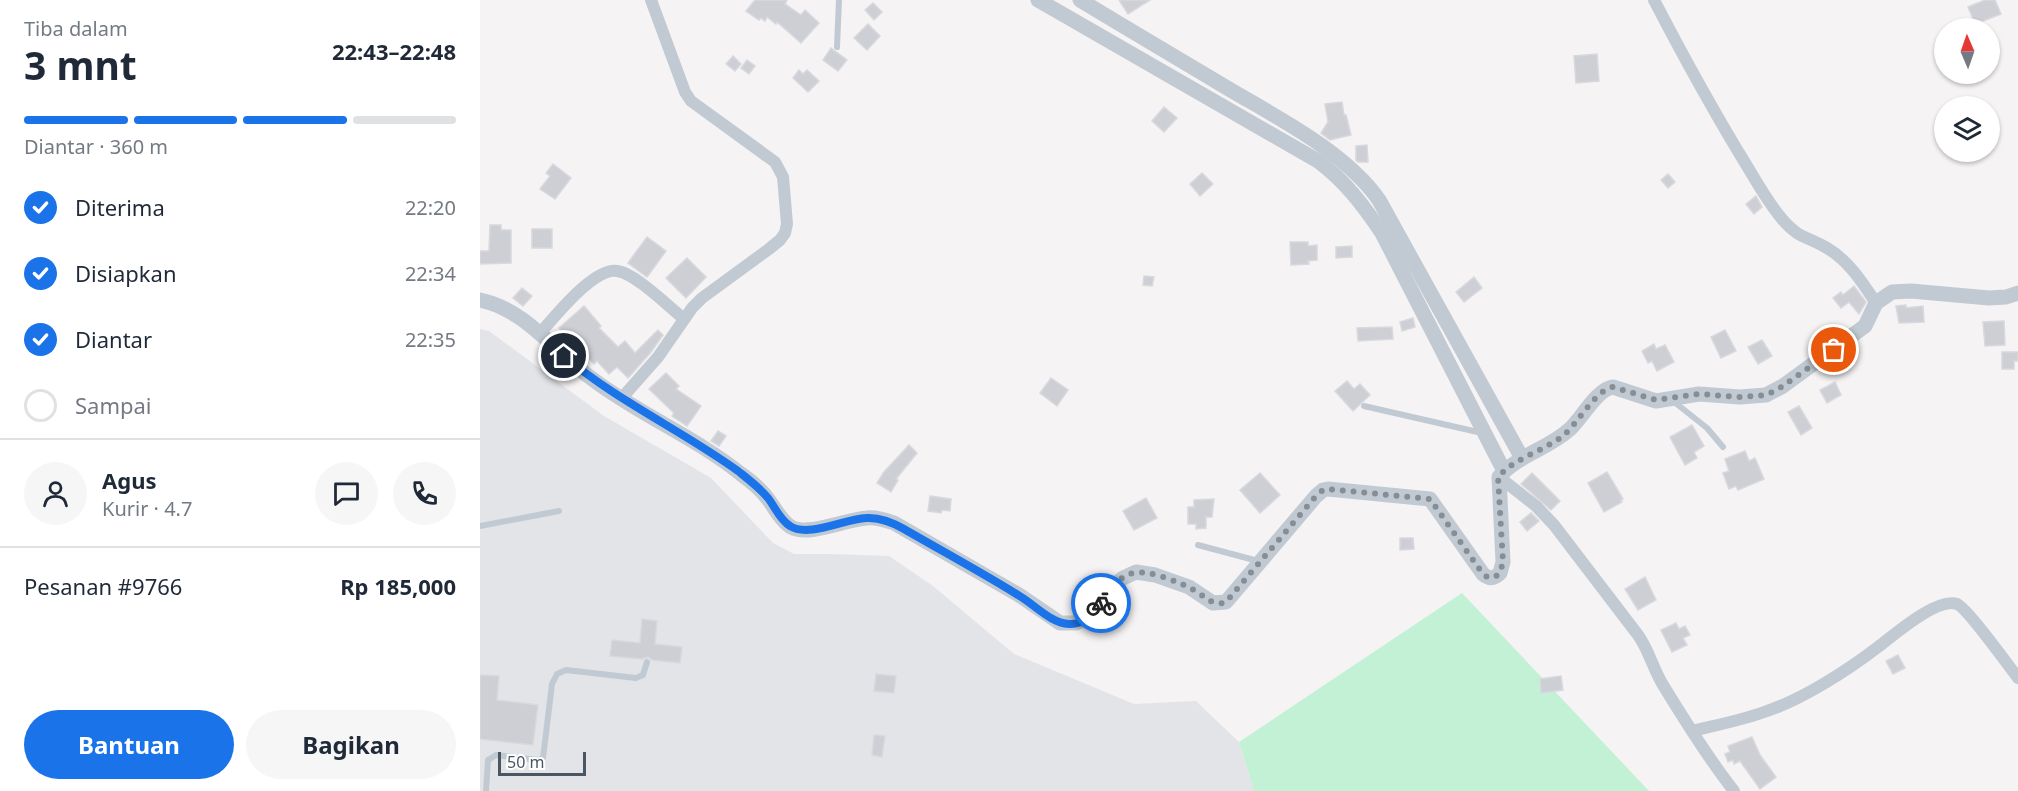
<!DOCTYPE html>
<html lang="id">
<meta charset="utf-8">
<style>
body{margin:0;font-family:"Noto Sans",sans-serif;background:#f6f6f7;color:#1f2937;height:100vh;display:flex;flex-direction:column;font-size:22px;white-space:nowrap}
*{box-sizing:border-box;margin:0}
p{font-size:20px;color:#747a83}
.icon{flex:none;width:33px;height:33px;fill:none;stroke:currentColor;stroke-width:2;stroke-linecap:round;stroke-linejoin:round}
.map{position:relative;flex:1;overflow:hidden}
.details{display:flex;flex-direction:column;background:#fff;width:480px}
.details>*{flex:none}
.needle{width:39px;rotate:358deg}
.buttons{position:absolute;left:1454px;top:18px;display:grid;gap:12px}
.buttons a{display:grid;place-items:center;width:66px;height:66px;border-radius:50%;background:#fff;box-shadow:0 2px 4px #0004;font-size:30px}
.scale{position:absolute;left:18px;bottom:15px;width:88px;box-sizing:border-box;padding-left:6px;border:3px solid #4a5661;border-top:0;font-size:16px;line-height:21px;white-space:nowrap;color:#4a5661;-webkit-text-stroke:4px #fff;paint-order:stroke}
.pin{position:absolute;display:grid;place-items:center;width:51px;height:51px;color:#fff;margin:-26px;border:3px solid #fff;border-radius:50%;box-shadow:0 2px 6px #0007}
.courier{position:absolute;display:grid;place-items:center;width:60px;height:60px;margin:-30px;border:4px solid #1a73e8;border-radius:50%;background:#fff;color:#222;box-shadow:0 2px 8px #0007}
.overview em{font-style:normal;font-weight:700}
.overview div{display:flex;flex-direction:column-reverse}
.overview{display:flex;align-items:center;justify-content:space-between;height:102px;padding:0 24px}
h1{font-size:39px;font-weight:700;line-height:45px}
.bar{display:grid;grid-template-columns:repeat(4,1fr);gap:9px 6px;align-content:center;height:72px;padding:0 24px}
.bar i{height:8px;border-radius:4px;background:#e0e1e3}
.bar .current{background:#1a73e8}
.bar p{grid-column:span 4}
.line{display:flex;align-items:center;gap:15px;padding:0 24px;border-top:2px solid #e0e1e3}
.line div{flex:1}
.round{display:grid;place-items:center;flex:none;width:63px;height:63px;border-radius:32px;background:#f6f6f7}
ol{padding:0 24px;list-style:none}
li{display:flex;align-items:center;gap:18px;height:66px}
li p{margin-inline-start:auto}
li .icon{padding:6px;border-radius:50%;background:#1a73e8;color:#fff;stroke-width:4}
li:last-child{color:#747a83}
li i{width:33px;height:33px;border:3px solid #e0e1e3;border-radius:50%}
.button{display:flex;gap:12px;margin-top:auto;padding:12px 24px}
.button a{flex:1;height:69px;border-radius:36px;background:#1a73e8;color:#fff;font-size:24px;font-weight:700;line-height:69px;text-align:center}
.button a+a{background:#f6f6f7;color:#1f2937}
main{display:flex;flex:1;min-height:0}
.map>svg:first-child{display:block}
</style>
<main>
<section class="details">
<div class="overview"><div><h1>3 mnt</h1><p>Tiba dalam</p></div><em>22:43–22:48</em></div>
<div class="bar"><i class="current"></i><i class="current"></i><i class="current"></i><i></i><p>Diantar · 360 m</p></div>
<ol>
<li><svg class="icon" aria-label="check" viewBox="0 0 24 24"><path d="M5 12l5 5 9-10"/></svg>Diterima<p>22:20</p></li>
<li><svg class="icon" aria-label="check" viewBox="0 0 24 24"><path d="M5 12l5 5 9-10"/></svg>Disiapkan<p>22:34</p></li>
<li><svg class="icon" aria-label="check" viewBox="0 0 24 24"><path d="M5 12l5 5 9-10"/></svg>Diantar<p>22:35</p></li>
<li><i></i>Sampai</li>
</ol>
<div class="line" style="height:108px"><a class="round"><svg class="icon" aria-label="person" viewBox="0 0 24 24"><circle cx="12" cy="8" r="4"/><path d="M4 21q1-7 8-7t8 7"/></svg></a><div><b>Agus</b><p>Kurir · 4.7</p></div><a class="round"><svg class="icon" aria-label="chat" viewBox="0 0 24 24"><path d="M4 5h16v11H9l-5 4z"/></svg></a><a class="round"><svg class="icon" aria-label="phone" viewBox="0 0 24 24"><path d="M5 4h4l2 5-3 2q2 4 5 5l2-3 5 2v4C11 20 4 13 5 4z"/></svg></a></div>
<div class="line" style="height:78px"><div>Pesanan #9766</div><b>Rp 185,000</b></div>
<div class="button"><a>Bantuan</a><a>Bagikan</a></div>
</section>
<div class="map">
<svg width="1538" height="791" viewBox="0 0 1538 791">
<rect width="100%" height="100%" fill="#f5f3f3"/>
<polygon fill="#e2e4e7" points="0,329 9,331 124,416 231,478 293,543 314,554 347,554 409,556 453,586 534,654 654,704 716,701 759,742 774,791 0,791"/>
<polygon fill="#c3f1d5" points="982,593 1169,791 774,791 759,742"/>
<g fill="#cdcfd5" stroke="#d7d9de" stroke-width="1.5">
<polygon points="275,0 307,0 305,4 321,15 325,10 339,23 321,43 297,22 296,24 287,17 285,21 281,18 279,20 266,11"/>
<polygon points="639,0 670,0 648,14"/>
<polygon points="1505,0 1515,0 1521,14 1495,24 1488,7"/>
<polygon points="393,3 402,12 394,20 385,10"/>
<polygon points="388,24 400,36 387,50 374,38"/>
<polygon points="351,48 367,60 358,71 343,60"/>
<polygon points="1117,54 1119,81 1096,83 1094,56"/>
<polygon points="253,56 261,64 255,71 246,64"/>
<polygon points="267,60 275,66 269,74 261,68"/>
<polygon points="319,70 323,74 327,70 339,81 328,92 313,78"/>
<polygon points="862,102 864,115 866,115 871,135 850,140 841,133 848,122 845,104"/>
<polygon points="684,107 697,118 684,132 672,121"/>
<polygon points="887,145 888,162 878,162 876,160 876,146"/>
<polygon points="73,164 91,178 75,199 60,189 70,176 66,173"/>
<polygon points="722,173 733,184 720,196 710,184"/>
<polygon points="1188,174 1195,182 1188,188 1181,180"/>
<polygon points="1276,196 1282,207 1274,214 1266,204"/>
<polygon points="10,225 21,225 21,230 31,230 31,263 0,264 0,251 9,251"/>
<rect x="52" y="229" width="20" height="19"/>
<polygon points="167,237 186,251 167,277 148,263"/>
<polygon points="810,242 828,242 828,246 837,245 837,260 828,261 829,264 811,265"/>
<polygon points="872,246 872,257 856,258 856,247"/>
<polygon points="207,258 226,277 206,298 186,278"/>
<polygon points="664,276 674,277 672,286 663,285"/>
<polygon points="994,277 1002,288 984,302 976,292"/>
<polygon points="1374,286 1386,302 1379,314 1369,302 1361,308 1353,298 1361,292 1363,295"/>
<polygon points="42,288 52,296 43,306 33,298"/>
<polygon points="1426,305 1426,308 1443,306 1444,322 1419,323 1416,306"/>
<polygon points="104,306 121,326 119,328 138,347 145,341 155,353 178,330 183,335 171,352 148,378 137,367 129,374 117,361 114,364 79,328"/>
<polygon points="933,318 935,327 922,331 920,322"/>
<polygon points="1524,321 1525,345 1505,346 1503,322"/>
<polygon points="912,327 913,339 878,341 877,328"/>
<polygon points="1245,330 1256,351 1241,358 1231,337"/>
<polygon points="1282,340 1292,356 1278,364 1268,347"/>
<polygon points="1174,344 1176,349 1185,345 1194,362 1177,371 1172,361 1168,363 1162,351"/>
<polygon points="1522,352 1538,352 1538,361 1534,361 1534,369 1522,369"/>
<polygon points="186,373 199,386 196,389 221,406 207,426 192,416 194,413 169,389"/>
<polygon points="571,378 588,390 577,406 560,393"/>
<polygon points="867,381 874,389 880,384 890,395 873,411 855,391"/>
<polygon points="1355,382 1361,395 1347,403 1340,390"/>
<polygon points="1319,406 1332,428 1321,435 1308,412"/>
<polygon points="1212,425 1224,446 1214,452 1217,458 1205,465 1190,437"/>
<polygon points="238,431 246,436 239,446 231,441"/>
<polygon points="429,445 437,453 416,479 418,480 411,492 397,483 404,472"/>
<polygon points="1265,451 1269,461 1275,458 1284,479 1258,490 1256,486 1249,489 1243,473 1249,471 1245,459"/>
<polygon points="1127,472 1143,499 1141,500 1142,502 1124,512 1108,483"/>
<polygon points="780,473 800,495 780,513 760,490"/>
<polygon points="1052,473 1080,501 1071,510 1041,484"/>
<polygon points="450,496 471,499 470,511 462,510 461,513 448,511"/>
<polygon points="666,498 677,518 654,530 643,511"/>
<polygon points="734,499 732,517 726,517 726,528 716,529 716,524 708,524 708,507 714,507 714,500"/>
<polygon points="1051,513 1059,521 1047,531 1040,522"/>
<polygon points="920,538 933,538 934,549 920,550"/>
<polygon points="1165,577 1176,600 1158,610 1145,589"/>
<polygon points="162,619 177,621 175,644 202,647 200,663 172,660 168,657 162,659 130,656 132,640 160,643"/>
<polygon points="1196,623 1199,629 1205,626 1210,635 1203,638 1207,645 1192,652 1181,630"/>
<polygon points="1418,655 1425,668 1413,674 1406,661"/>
<polygon points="396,674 416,676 414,693 394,691"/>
<polygon points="0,675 19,676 17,700 58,705 53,745 0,739"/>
<polygon points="1081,676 1083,690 1061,693 1060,679"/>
<polygon points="394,735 405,736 402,757 392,755"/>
<polygon points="1272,737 1280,755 1296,777 1280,789 1260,761 1254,764 1253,760 1248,762 1245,754 1250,752 1248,746"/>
</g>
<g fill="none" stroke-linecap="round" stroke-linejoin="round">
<g stroke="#c1cad2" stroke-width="6">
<polyline points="357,47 359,0"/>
<polyline points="1193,401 1227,428 1243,447"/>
<polyline points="884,406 1002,433"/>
<polyline points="0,526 79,511"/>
<polyline points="718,545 778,561"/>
<polyline points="6,791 8,760 16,755 58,760 63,758 72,684 77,674 86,670 156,678 163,675 167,662"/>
</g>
<g stroke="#c1cad2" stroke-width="12">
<path d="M 1174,0 C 1201,52 1229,103 1259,153 C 1273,175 1285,199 1302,219 C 1319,239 1327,236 1347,248 C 1369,261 1382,282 1396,303"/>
<path d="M 60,333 C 75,317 114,267 137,271 C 155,273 189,307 204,319"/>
<polyline points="141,399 178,357 212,308 222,298 289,249 300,240 305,233 307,224 303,177 295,162 211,101 205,92 171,0"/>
<path d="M 1019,477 L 1056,506 L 1074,525 L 1158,635 C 1169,650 1173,669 1183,685 C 1205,721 1228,758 1254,791"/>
<path d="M 1212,731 C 1237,725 1263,720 1287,711 C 1323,699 1368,670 1398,647 C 1414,635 1457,597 1477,604 C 1487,608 1528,665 1538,678"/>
</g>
<g stroke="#c1cad2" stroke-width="15">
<path d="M 558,0 L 838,161 C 865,181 883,205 902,233 L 1024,471"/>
<path d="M 600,0 C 651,31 702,61 754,92 C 802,120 867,154 899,200 L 1042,458"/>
<path d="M 0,300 C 45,309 75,352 111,378 C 158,414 215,437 261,474 C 271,481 281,489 288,499 C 295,508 301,521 311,527 C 329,537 366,519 387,518 C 396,517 405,520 414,523 L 539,595 L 580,623 L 596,623 L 611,616 L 632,587 L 643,578 L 656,572 L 675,575 L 709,587 L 733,603 L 746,602 L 836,496 L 843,490 L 848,489 L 950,499 L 1003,574 C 1009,579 1014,579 1020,573 L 1023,562 L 1019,477 C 1038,455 1068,449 1090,429 C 1102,418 1117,389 1133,387 L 1176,401 L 1219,394 L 1260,397 L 1286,395 L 1303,386 L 1385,326 L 1396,303 L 1412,292 L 1431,291 L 1509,298 L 1526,297 L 1538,293"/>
</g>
</g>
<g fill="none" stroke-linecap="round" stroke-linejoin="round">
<path stroke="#868d94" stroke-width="6" stroke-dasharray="0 10.8" d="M 621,603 C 640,575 649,566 683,577 C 695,581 706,585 717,592 C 727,598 734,607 746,602 L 836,496 L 843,490 L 848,489 L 950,499 L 1003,574 C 1009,579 1014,579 1020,573 L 1023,562 L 1018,477 C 1037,456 1066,451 1086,433 C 1099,421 1117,389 1133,387 L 1176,400 L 1219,394 L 1260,397 L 1286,395 L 1297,390 L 1354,350"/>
<path stroke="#1a73e8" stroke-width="8" d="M 84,356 C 137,401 201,430 258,471 C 268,479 280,488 288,498 C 295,507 300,520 310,526 C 328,538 365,519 386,518 C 399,517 412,522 424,529 C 462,551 501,572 538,595 C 554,604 570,623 589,624 C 603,625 614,615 621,603"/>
</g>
</svg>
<div class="buttons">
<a><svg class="needle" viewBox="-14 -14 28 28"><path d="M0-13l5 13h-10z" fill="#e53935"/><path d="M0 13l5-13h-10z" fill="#747a83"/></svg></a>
<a><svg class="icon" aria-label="layers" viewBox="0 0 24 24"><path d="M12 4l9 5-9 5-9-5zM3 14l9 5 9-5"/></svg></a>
</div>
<div class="scale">50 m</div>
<div class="pin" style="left:1354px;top:350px;background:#ea580c"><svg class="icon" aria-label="bag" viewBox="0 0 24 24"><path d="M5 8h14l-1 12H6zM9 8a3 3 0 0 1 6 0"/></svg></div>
<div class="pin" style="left:84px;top:356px;background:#1f2937"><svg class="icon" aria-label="home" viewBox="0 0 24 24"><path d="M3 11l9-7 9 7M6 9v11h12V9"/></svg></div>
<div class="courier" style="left:621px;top:603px"><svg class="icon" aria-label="bike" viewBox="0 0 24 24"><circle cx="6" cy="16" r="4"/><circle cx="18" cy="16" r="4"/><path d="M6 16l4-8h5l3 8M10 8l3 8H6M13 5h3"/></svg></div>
</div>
</main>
